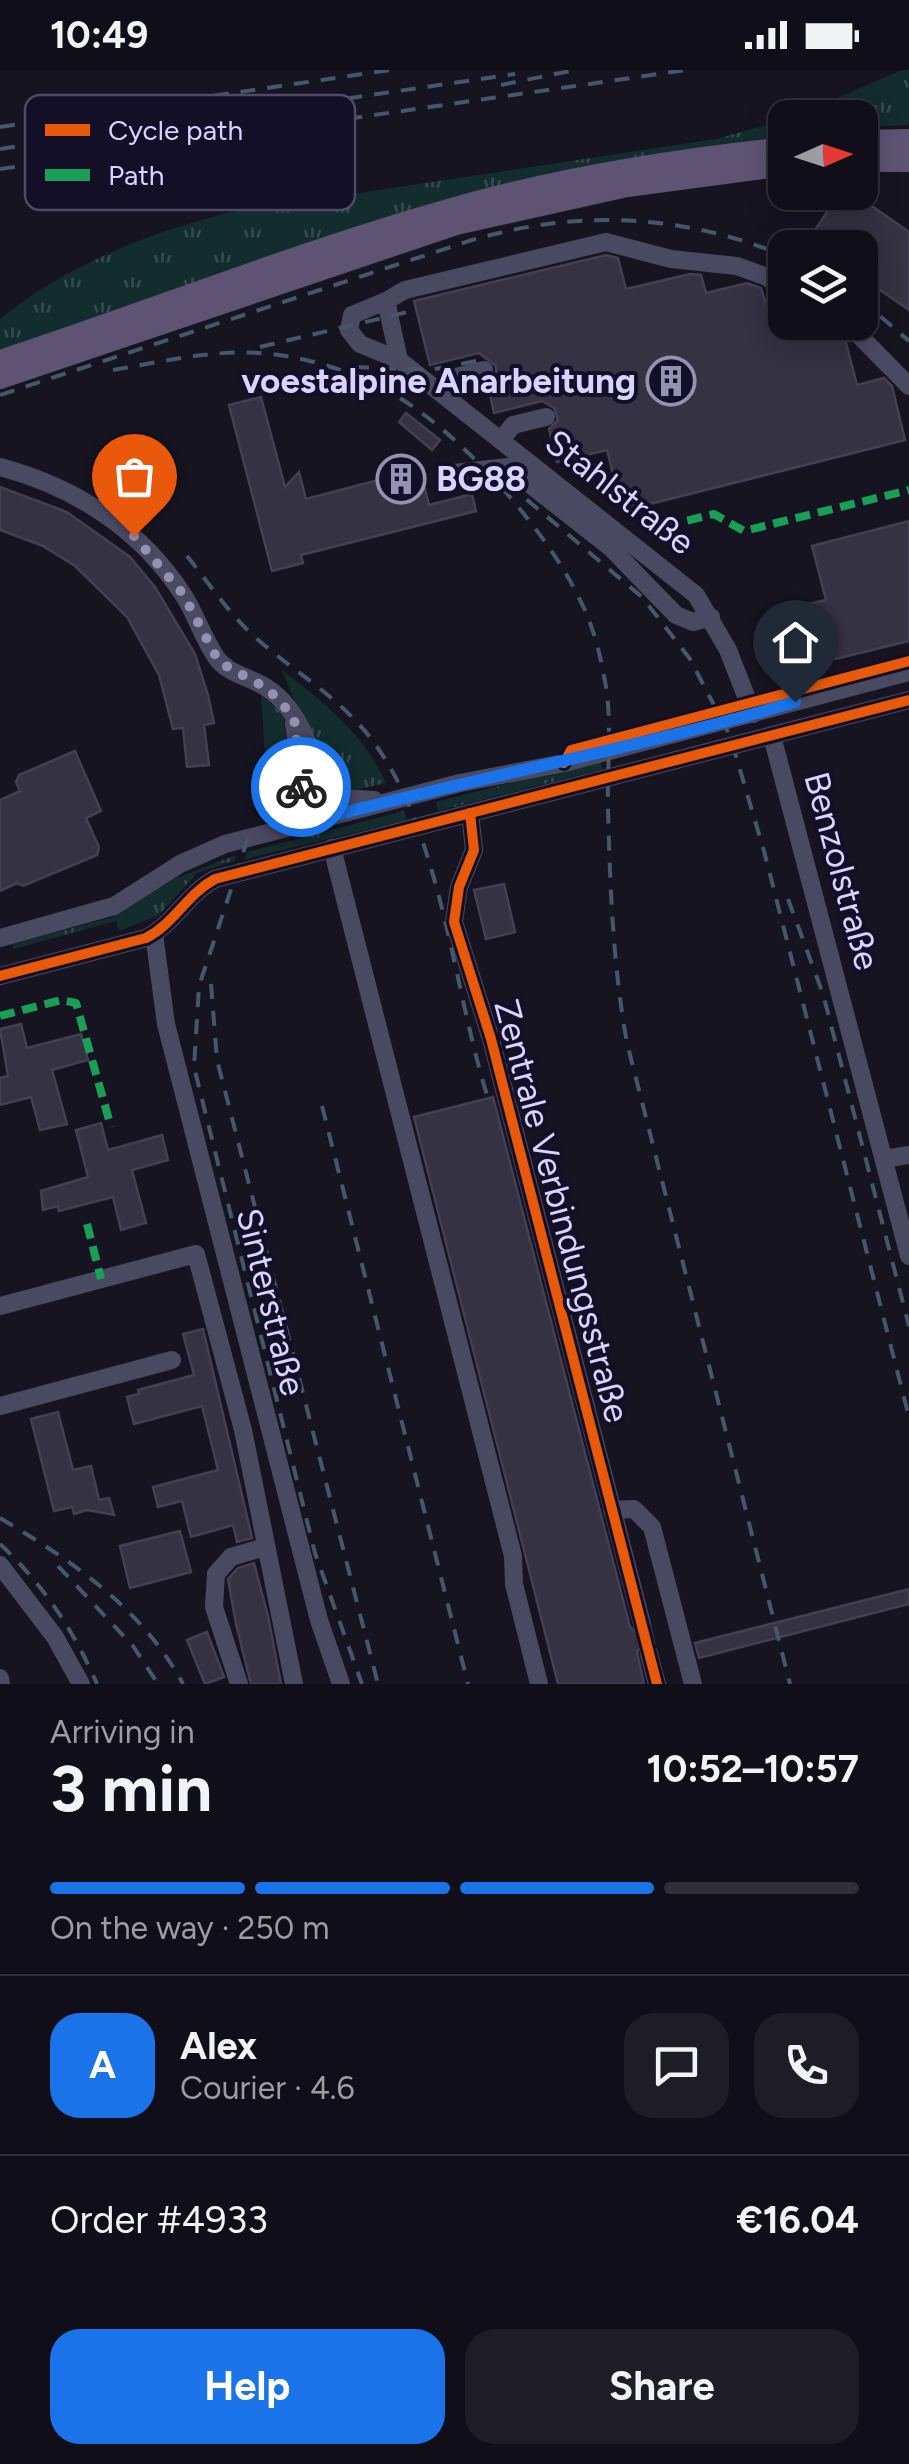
<!DOCTYPE html>
<meta charset="utf-8">
<style>
body{margin:0;font-family:Figtree,sans-serif;background:#1e1d26;color:#f1f3f6;height:100vh;display:flex;flex-direction:column;font-size:38px;white-space:nowrap}
*{box-sizing:border-box;margin:0}
p{font-size:32px;color:#9c9ca2}
.icon{flex:none;width:55px;height:55px;fill:none;stroke:currentColor;stroke-width:2;stroke-linecap:round;stroke-linejoin:round}
.map{position:relative;height:1614px;overflow:hidden}
.sheet{display:flex;flex-direction:column;background:#100f19;flex:1}
.sheet>*{flex:none}
.needle{width:65px;rotate:87deg}
.fabs{position:absolute;left:768px;top:30px;display:grid;gap:20px}
.fabs a{display:grid;place-items:center;width:110px;height:110px;border-radius:20px;background:#100f19;box-shadow:0 5px 25px #0003,0 0 0 2px #302f38;font-size:50px}
.pin{position:absolute;display:grid;place-items:center;width:85px;height:85px;color:#fff;margin:-102px -42px;border-radius:50% 50% 50% 0;rotate:-45deg;box-shadow:0 0 10px #0007}
.pin .icon{rotate:45deg}
.courier{position:absolute;display:grid;place-items:center;width:100px;height:100px;margin:-50px;border:8px solid #1a73e8;border-radius:50%;background:#fff;color:#222;box-shadow:0 2px 12px #0007}
.head em{font-style:normal;font-weight:700}
.head div{display:flex;flex-direction:column-reverse}
.head{display:flex;align-items:center;justify-content:space-between;height:170px;padding:0 50px}
h1{font-size:65px;font-weight:700;line-height:75px}
.bar{display:grid;grid-template-columns:repeat(4,1fr);gap:15px 10px;align-content:center;height:120px;padding:0 50px}
.bar i{height:12px;border-radius:8px;background:#302f38}
.bar .current{background:#1a73e8}
.bar p{grid-column:span 4}
.line{display:flex;align-items:center;gap:25px;padding:0 50px;border-top:2px solid #302f38}
.line div{flex:1}
.round{display:grid;place-items:center;flex:none;width:105px;height:105px;border-radius:30px;background:#1e1d26}
.primary-button{display:flex;gap:20px;margin-top:auto;padding:20px 50px}
.primary-button a{flex:1;height:115px;border-radius:30px;background:#1a73e8;color:#fff;font-size:40px;font-weight:700;line-height:115px;text-align:center}
.primary-button a+a{background:#1e1d26;color:#f1f3f6}
.status{display:flex;justify-content:space-between;align-items:center;height:70px;padding:0 50px;background:#100f19;direction:ltr}
.status svg{height:28px;fill:currentColor}
.map>svg:first-child{display:block}
</style>
<div class="status"><b>10:49</b><svg viewBox="0 0 49 12"><path d="M0 12V9h3v3zM5 12V6h3v6zM10 12V3h3v9zM15 12V0h3v12zM26 1h20v11H26zM47 4h2v5h-2z"/></svg></div>
<div class="map">
<svg width="909" height="1614" viewBox="0 0 909 1614">
<defs>
<pattern id="grass-tufts" width="24" height="20" patternUnits="userSpaceOnUse" patternTransform="scale(2.5)"><rect width="24" height="20" fill="#132c2d"/><path d="M3 7l-1-3M5 7V3M7 7l1-3M15 17l-1-3M17 17v-4M19 17l1-3" fill="none" stroke="#354a4c"/></pattern>
</defs>
<rect width="100%" height="100%" fill="#161421"/>
<g fill="url(#grass-tufts)">
<polygon points="902,0 909,0 909,55 860,57 860,48 793,47"/>
<path d="M 785,50 L 785,65 L 693,79 L 0,281 L 0,249 C 67,195 144,165 227,143 L 716,69 Z"/>
<path d="M 282,600 C 324,632 364,664 386,713 L 355,720 L 328,712 Z"/>
<polygon points="261,624 284,646 292,727 286,727 279,739 260,747 266,699"/>
<polygon points="600,690 603,699 438,741 436,732"/>
<polygon points="404,741 406,750 245,789 247,782"/>
<polygon points="236,785 234,791 197,803 159,845 119,861 116,851 13,879 12,874 110,848 174,809"/>
</g>
<g fill="#343243" stroke="#433f54" stroke-width="2.5">
<polygon points="841,122 852,122 909,162 909,240 860,206 860,178 819,178 808,170"/>
<polygon points="606,185 618,188 626,219 690,204 701,205 706,223 747,213 761,218 770,247 785,243 785,252 797,252 800,264 834,256 845,269 857,315 884,308 892,316 905,370 622,441 607,380 557,392 549,359 558,350 554,338 542,331 494,343 487,312 496,304 496,296 479,283 430,295 414,231"/>
<polygon points="261,327 285,417 299,402 306,429 420,399 429,435 472,424 476,441 301,485 303,493 272,501 229,335"/>
<polygon points="406,343 440,370 432,380 399,352"/>
<polygon points="0,417 67,442 130,487 155,517 195,584 208,625 214,653 204,655 209,695 187,697 183,658 173,659 159,605 127,547 75,496 43,476 0,460"/>
<polygon points="909,451 909,571 811,595 808,534 826,530 812,476"/>
<polygon points="75,681 101,741 86,748 99,777 97,785 23,816 17,813 0,821 0,730 20,721 16,712 19,705"/>
<polygon points="504,814 515,862 486,869 474,820"/>
<polygon points="21,954 27,978 81,964 88,990 52,1000 67,1054 40,1060 31,1027 0,1035 0,1008 8,1006 0,959"/>
<polygon points="493,1027 630,1557 640,1566 651,1562 654,1573 645,1572 637,1582 644,1614 558,1614 414,1047"/>
<polygon points="101,1053 108,1080 162,1065 168,1090 132,1100 146,1153 121,1160 113,1127 59,1141 58,1136 43,1140 41,1121 88,1107 76,1060"/>
<polygon points="203,1259 252,1468 237,1472 233,1455 191,1467 182,1431 158,1437 153,1417 218,1400 202,1336 134,1354 127,1327 139,1324 138,1320 194,1305 183,1264"/>
<polygon points="58,1342 73,1400 91,1396 99,1430 109,1428 114,1445 87,1440 74,1444 72,1437 54,1441 31,1349"/>
<polygon points="180,1461 191,1502 130,1518 120,1476"/>
<polygon points="254,1493 268,1546 281,1614 251,1614 236,1554 228,1509 238,1498"/>
<polygon points="909,1519 909,1534 699,1588 695,1573"/>
<polygon points="207,1562 224,1607 205,1614 187,1570"/>
</g>
<g fill="none" stroke-linecap="round" stroke-linejoin="round">
<polyline stroke="#333142" stroke-width="18" stroke-dasharray="18 9" stroke-linecap="butt" points="642,1554 649,1584"/>
<g stroke="#4a4962" stroke-width="18">
<polyline points="386,231 405,220 606,172 671,189 737,196 767,207 785,221"/>
<polyline points="846,252 909,316"/>
<polyline points="399,290 386,231 352,245 349,260 360,274 399,290 696,525 728,580 753,644"/>
<polyline points="439,321 448,309 484,300"/>
<polyline points="501,370 513,355 546,347"/>
<path d="M 0,397 C 75,417 141,459 184,526 C 196,545 203,568 216,587 C 227,604 251,607 267,618 C 308,645 317,704 329,747"/>
<polyline points="454,403 508,397 611,478 676,545 693,552 711,547"/>
<polyline points="294,653 304,731 320,749"/>
<polyline points="772,666 909,1186"/>
<polyline points="321,712 342,728 374,730"/>
<polyline points="470,743 474,780 459,817 454,852 491,969 642,1554"/>
<polyline points="332,778 513,1486 514,1514 539,1614"/>
<polyline points="154,864 166,954 319,1550 341,1614"/>
<polyline points="0,868 114,836 180,794 225,774 460,713 564,693 909,602"/>
<path d="M 0,906 L 146,868 C 174,854 187,824 215,809 L 909,630"/>
<polyline points="884,1089 909,1085"/>
<polyline points="0,1236 196,1184 243,1360 294,1614"/>
<polyline points="0,1336 172,1290"/>
<polyline points="612,1440 634,1439 652,1457 693,1614"/>
<polyline points="0,1495 55,1567 81,1614"/>
<polyline points="649,1584 657,1614"/>
<polyline points="0,1608 1,1614"/>
<polyline points="239,1614 214,1537 216,1504 231,1487 265,1477"/>
</g>
<g stroke="#5e5373" stroke-width="22">
<polyline points="860,71 909,70"/>
<polyline points="860,91 909,91"/>
<path d="M 0,291 C 150,242 296,183 448,140 C 558,108 672,90 785,78"/>
<polyline points="0,308 456,154 627,116 785,95"/>
</g>
<g stroke="#43596b" stroke-width="4" stroke-dasharray="15 12" stroke-linecap="butt">
<polyline points="501,15 575,0"/>
<polyline points="0,57 390,0"/>
<polyline points="0,79 515,4"/>
<polyline points="0,99 686,0"/>
<polyline points="860,229 909,271"/>
<polyline points="260,277 416,240"/>
<polyline points="354,297 430,300 481,290"/>
<path d="M 113,300 C 166,291 218,278 271,284 C 314,289 356,303 393,324 C 460,362 547,460 580,530 C 594,557 601,587 606,617 C 612,656 607,698 608,738 C 610,816 613,897 627,973 L 790,1614"/>
<path d="M 0,325 L 472,170 C 579,139 682,144 785,186"/>
<polyline points="506,412 642,527 690,589 730,666 764,781 909,1347"/>
<path d="M 187,486 C 209,513 229,544 255,567 C 295,603 343,629 375,674 C 442,767 453,918 488,1028"/>
<polyline points="248,768 199,916 194,997 315,1483 362,1614"/>
<polyline points="788,829 823,924 909,1256"/>
<polyline points="211,914 217,990 378,1614"/>
<polyline points="322,1036 468,1614"/>
<path d="M 0,1448 C 72,1491 142,1538 183,1614"/>
<path d="M 0,1474 C 43,1514 74,1561 97,1614"/>
<polyline points="58,1496 133,1576 158,1614"/>
</g>
<g stroke="#1a9f57" stroke-width="8" stroke-dasharray="15 8" stroke-linecap="butt">
<polyline points="665,456 714,444 744,461 909,420"/>
<polyline points="772,578 806,578"/>
<polyline points="0,946 61,930 76,933 111,1057"/>
<polyline points="87,1154 101,1209"/>
</g>
<g stroke="#130f26" stroke-width="16">
<g id="cycleway">
<polyline points="564,693 571,680 909,591"/>
<polyline points="470,743 474,780 459,817 454,852 491,969 657,1614"/>
<path d="M 0,906 L 146,868 C 174,854 187,824 215,809 L 909,630"/>
</g>
</g>
<use href="#cycleway" stroke="#e8590c" stroke-width="10"/>
</g>
<g fill="none" stroke-linecap="round" stroke-linejoin="round">
<polyline stroke="#9591b1" stroke-width="10" stroke-dasharray="0 18" points="134,466 183,524 219,592 268,619 294,647 301,717"/>
<path stroke="#1a73e8" stroke-width="12" d="M 301,717 L 309,741 L 320,749 C 478,707 639,678 795,632"/>
</g>
<defs>
<g id="building-ring" transform="scale(2.5)"><circle r="9.5" fill="#130f26" stroke="#9591b1" stroke-width="1.5"/><path d="M-4-6H4V6H1V3H-1V6H-4ZM-2.5-4.3h1.7v1.8h-1.7ZM.8-4.3h1.7v1.8H.8ZM-2.5-1h1.7V.8h-1.7ZM.8-1h1.7V.8H.8Z" fill="#9591b1"/></g>
</defs>
<g fill-rule="evenodd">
<use href="#building-ring" x="671" y="311"/>
<use href="#building-ring" x="401" y="409"/>
</g>
<g text-anchor="middle" dominant-baseline="central" stroke-width="8" stroke-linejoin="round" paint-order="stroke">
<g font-size="35" font-weight="bold" fill="#d9d4ff" stroke="#130f26" text-anchor="end">
<text x="636" y="311">voestalpine Anarbeitung</text>
<text x="436" y="409" text-anchor="start">BG88</text>
</g>
<g font-size="35" fill="#d9d4ff" stroke="#130f26">
<text transform="translate(620 422) rotate(38)">Stahlstraße</text>
<text transform="translate(842 801) rotate(75)">Benzolstraße</text>
<text transform="translate(562 1141) rotate(75)">Zentrale Verbindungsstraße</text>
<text transform="translate(271 1232) rotate(76)">Sinterstraße</text>
</g>
</g>
<rect x="25" y="25" width="330" height="115" rx="15" fill="#130f26" stroke="#4e4a67" stroke-width="2.5"/>
<rect x="45" y="54" width="45" height="12" fill="#e8590c"/>
<rect x="45" y="99" width="45" height="12" fill="#1a9f57"/>
<g font-size="28" fill="#d9d4ff">
<text x="108" y="70">Cycle path</text>
<text x="108" y="115">Path</text>
</g>
</svg>
<div class="fabs">
<a><svg class="needle" viewBox="-14 -14 28 28"><path d="M0-13l5 13h-10z" fill="#e53935"/><path d="M0 13l5-13h-10z" fill="#9c9ca2"/></svg></a>
<a><svg class="icon" aria-label="layers" viewBox="0 0 24 24"><path d="M12 4l9 5-9 5-9-5zM3 14l9 5 9-5"/></svg></a>
</div>
<div class="pin" style="left:134px;top:466px;background:#ea580c"><svg class="icon" aria-label="bag" viewBox="0 0 24 24"><path d="M5 8h14l-1 12H6zM9 8a3 3 0 0 1 6 0"/></svg></div>
<div class="pin" style="left:795px;top:632px;background:#1f2937"><svg class="icon" aria-label="home" viewBox="0 0 24 24"><path d="M3 11l9-7 9 7M6 9v11h12V9"/></svg></div>
<div class="courier" style="left:301px;top:717px"><svg class="icon" aria-label="bike" viewBox="0 0 24 24"><circle cx="6" cy="16" r="4"/><circle cx="18" cy="16" r="4"/><path d="M6 16l4-8h5l3 8M10 8l3 8H6M13 5h3"/></svg></div>
</div>
<section class="sheet">
<div class="head"><div><h1>3 min</h1><p>Arriving in</p></div><em>10:52–10:57</em></div>
<div class="bar"><i class="current"></i><i class="current"></i><i class="current"></i><i></i><p>On the way · 250 m</p></div>
<div class="line" style="height:180px"><b class="round" style="background:#1a73e8;color:#fff">A</b><div><b>Alex</b><p>Courier · 4.6</p></div><a class="round"><svg class="icon" aria-label="chat" viewBox="0 0 24 24"><path d="M4 5h16v11H9l-5 4z"/></svg></a><a class="round"><svg class="icon" aria-label="phone" viewBox="0 0 24 24"><path d="M5 4h4l2 5-3 2q2 4 5 5l2-3 5 2v4C11 20 4 13 5 4z"/></svg></a></div>
<div class="line" style="height:130px"><div>Order #4933</div><b>€16.04</b></div>
<div class="primary-button"><a>Help</a><a>Share</a></div>
</section>
